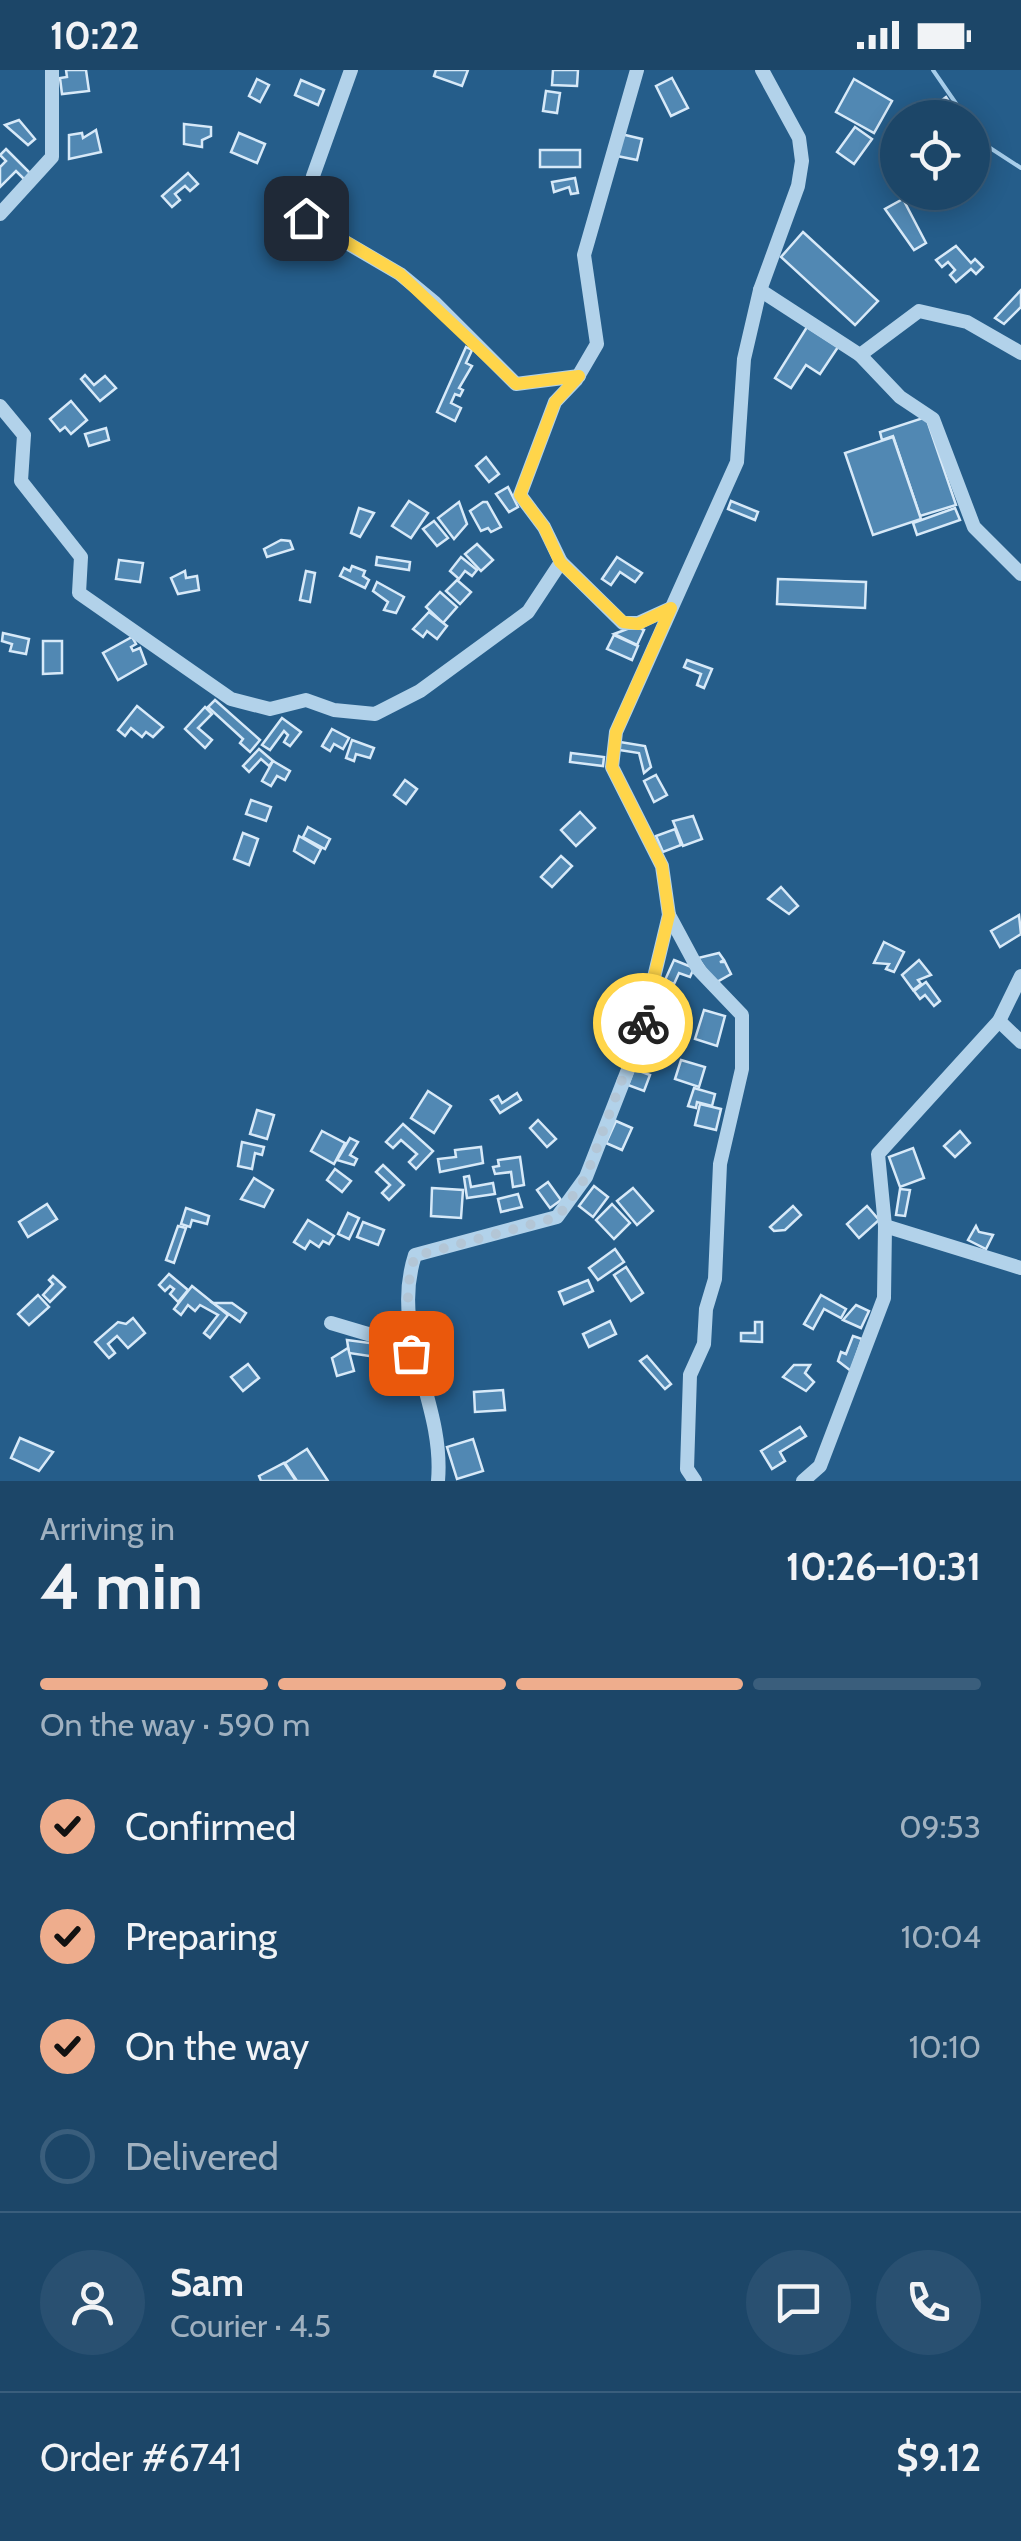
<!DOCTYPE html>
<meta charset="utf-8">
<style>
body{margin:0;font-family:Cabin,sans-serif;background:#295071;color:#f1f3f6;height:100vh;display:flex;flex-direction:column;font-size:38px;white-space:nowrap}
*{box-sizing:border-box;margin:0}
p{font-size:32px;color:#a0b1c0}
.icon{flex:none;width:55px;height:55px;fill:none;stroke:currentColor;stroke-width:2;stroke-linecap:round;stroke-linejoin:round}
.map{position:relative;height:1411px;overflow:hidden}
.sheet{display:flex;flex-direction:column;background:#1c4668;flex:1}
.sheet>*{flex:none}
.buttons{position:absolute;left:880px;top:30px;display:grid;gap:20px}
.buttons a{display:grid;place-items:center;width:110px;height:110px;border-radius:50%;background:#1c4668;box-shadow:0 5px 25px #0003,0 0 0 2px #3a5e7c;font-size:50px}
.pin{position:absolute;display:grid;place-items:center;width:85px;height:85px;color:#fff;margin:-42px;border-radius:20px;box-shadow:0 5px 15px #0006}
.courier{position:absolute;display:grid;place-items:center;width:100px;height:100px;margin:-50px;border:8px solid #ffd54a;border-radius:50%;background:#fff;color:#222;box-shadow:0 2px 12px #0007}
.summary em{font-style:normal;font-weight:800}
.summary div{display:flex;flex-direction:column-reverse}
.summary{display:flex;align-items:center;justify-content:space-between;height:170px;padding:0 40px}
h1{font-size:65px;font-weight:800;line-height:75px}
.bar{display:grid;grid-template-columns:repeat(4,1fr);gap:15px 10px;align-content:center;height:120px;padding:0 40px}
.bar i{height:12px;border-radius:8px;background:#3a5e7c}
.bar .active{background:#eead8d}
.bar p{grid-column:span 4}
.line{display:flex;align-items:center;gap:25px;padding:0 40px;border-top:2px solid #3a5e7c}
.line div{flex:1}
.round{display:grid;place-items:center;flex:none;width:105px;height:105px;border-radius:52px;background:#295071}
ol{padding:0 40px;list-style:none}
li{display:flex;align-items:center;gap:30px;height:110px}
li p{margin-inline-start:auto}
li .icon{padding:10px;border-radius:50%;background:#eead8d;color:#111;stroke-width:4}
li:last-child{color:#a0b1c0}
li i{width:55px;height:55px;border:5px solid #3a5e7c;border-radius:50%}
.status{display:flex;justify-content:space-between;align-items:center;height:70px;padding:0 50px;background:#1c4668;direction:ltr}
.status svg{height:28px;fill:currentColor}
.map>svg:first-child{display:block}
</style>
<div class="status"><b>10:22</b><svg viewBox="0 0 49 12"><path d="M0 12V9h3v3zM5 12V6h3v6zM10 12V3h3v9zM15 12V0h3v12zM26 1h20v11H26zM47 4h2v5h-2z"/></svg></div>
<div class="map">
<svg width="1021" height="1411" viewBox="0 0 1021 1411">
<rect width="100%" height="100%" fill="#255d8a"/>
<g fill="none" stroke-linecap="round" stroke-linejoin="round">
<g stroke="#a7ceeb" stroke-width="4">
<polyline points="933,0 966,48"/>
<polyline points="972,57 984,74 1021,98"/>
</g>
</g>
<g fill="#5188b3" stroke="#d7e9f8" stroke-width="2.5">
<polygon points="66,0 86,0 89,21 62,24 60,8 67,7"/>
<polygon points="436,0 468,0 462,16 434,6"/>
<polygon points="553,0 578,0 577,16 552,15"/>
<polygon points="672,8 688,38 671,46 656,16"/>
<polygon points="257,9 269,15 260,32 249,26"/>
<polygon points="854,9 892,31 874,63 836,42"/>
<polygon points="301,10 324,20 318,35 295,25"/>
<polygon points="546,21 560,23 557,43 543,41"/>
<polygon points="946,27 958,45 935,48 930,39"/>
<polygon points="19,50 35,69 28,75 5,55"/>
<polygon points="184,54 211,57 211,66 202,70 202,77 184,74"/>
<polygon points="855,57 872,69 854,94 837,82"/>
<polygon points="96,60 101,82 69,89 69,65 82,63 83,68"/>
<polygon points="239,63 265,74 257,93 231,82"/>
<polygon points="621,64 642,69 637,90 617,86"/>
<polygon points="6,79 32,105 26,111 16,101 0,117 0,97 6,91 0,85"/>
<rect x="540" y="80" width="40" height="17"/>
<polygon points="188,103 198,114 190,121 185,116 175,124 180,130 172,137 162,126"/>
<polygon points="575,108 578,123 571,124 569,117 554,122 552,112"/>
<polygon points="903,129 926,173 914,180 885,139"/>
<polygon points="803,162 878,231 855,255 781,187"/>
<polygon points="956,176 971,193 975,189 983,197 976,204 971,199 956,212 950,205 955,200 948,192 942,197 936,190"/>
<polygon points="1021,220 1021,237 1004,254 995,248"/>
<polygon points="807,257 838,277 820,304 806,295 791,318 775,308"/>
<polygon points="466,277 472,280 466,293 472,296 459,318 463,320 460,326 455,324 451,333 461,338 455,351 437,342"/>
<polygon points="85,305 94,315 105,306 116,318 100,331 81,309"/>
<polygon points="71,331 87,350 71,364 65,357 60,361 50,349"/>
<polygon points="926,347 956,435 920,446 893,366 882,370 880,362"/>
<polygon points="106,358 109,370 89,376 85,364"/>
<polygon points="893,367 921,449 873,465 845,383"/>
<polygon points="486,387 499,404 489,412 476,396"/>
<polygon points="508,417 518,437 509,442 496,424"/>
<polygon points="409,431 428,443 411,468 392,456"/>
<polygon points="731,431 758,442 755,450 728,439"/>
<polygon points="459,432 467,454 454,469 438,448"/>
<polygon points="483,432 487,432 501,457 491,462 488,458 481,461 470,441"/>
<polygon points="359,438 374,443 360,467 351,463"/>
<polygon points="955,438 960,450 917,465 913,453"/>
<polygon points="434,451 448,468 437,476 423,459"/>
<polygon points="281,470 290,471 293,479 267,487 264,479"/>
<polygon points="477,474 493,490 481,501 465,484"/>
<polygon points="377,487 410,492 409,500 376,495"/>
<polygon points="461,487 477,500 472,506 465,501 459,509 450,501"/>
<polygon points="617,487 642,503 635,512 620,502 611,515 602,509"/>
<polygon points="119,490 143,493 140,512 116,509"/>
<polygon points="352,496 365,501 363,506 369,510 365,518 340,506 344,498 350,501"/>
<polygon points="185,501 186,508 197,506 199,520 178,524 171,508"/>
<polygon points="306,501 315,503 310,532 300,530"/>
<polygon points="778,509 866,512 865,538 777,534"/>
<polygon points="457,510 471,522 460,534 446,521"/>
<polygon points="377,512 404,527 396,543 384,540 388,532 373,521"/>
<polygon points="440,522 457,537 443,553 426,537"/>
<polygon points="429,542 447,556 437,569 427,561 423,567 413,559"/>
<polygon points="635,556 644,560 637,575 614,564"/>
<polygon points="3,563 29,569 26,584 10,581 12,574 2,571"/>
<polygon points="614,565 638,576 632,590 607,579"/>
<polygon points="132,567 136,574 131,577 133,581 140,578 146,594 118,610 103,583"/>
<polygon points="43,571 62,571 62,603 43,604"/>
<polygon points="687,590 712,599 704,618 697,615 701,604 684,597"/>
<polygon points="215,630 260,670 250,682 240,673 243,669 208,637"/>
<polygon points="137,636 163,657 153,667 146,662 142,667 131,658 125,666 118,660"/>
<polygon points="205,637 212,644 198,658 212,670 205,678 185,659"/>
<polygon points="282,648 301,662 290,676 284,672 288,665 284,661 270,680 262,675"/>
<polygon points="332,659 349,668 343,679 334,674 330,681 322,676"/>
<polygon points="352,670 374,678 370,688 356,684 354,691 346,688"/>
<polygon points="620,672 645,676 651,697 644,703 639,683 619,680"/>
<polygon points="259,679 273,691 269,696 261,689 249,702 243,696"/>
<polygon points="571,683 604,687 603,696 570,692"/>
<polygon points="273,691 290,701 285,710 277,706 271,716 262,711"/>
<polygon points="656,705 667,725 654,732 644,711"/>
<polygon points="405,710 417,719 406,734 394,725"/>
<polygon points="251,730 271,737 266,751 246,744"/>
<polygon points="580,742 595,758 576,776 561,760"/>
<polygon points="693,746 702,769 683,776 673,751"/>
<polygon points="308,757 330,769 325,779 303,767"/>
<polygon points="675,759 681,775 663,782 656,766"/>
<polygon points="243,763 258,769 249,795 234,789"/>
<polygon points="299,766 321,779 314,793 294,781"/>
<polygon points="561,786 572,796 552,817 541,807"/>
<polygon points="781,817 798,836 789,844 768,829"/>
<polygon points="1019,845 1021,864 1000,877 991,861"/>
<polygon points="884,872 904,882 894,902 886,899 889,894 874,893"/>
<polygon points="719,883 724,890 720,892 725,892 731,904 715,913 698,888"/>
<polygon points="674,890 694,898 690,907 679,903 674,914 665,910"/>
<polygon points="919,890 931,905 918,910 921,914 913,920 902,905"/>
<polygon points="665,912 673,915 667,930 686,937 680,952 653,942"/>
<polygon points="926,912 940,931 934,936 925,925 920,929 914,921"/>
<polygon points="704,940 725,946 717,976 695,969"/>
<polygon points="643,975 665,983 660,994 648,990 645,1001 635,997"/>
<polygon points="681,990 705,997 699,1017 675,1009"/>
<polygon points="634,999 650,1005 644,1021 628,1015"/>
<polygon points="694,1018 715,1024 712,1036 697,1032 696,1038 688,1036"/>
<polygon points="428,1021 451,1036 434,1063 411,1048"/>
<polygon points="517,1023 521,1030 500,1043 491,1030 498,1026 502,1033"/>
<polygon points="700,1034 721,1039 716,1060 695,1055"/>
<polygon points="257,1040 274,1045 267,1069 250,1064"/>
<polygon points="538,1050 556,1069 547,1077 530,1058"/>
<polygon points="616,1051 632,1058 622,1080 606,1073"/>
<polygon points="403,1054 433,1081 416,1099 409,1092 417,1084 401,1070 393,1078 386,1072"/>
<polygon points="322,1061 345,1073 334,1094 311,1081"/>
<polygon points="960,1061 970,1073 955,1087 944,1076"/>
<polygon points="350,1068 358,1072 350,1085 357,1089 354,1095 337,1090"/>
<polygon points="242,1072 264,1077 262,1085 255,1083 252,1099 238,1096"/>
<polygon points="481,1077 483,1093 440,1102 438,1089 456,1087 455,1080"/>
<polygon points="913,1078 924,1108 900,1117 889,1087"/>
<polygon points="520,1087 524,1115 513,1117 511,1102 495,1104 493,1097 499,1096 498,1090"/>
<polygon points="383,1095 404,1115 389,1130 382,1123 390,1115 376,1102"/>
<polygon points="335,1099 351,1111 342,1122 327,1110"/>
<polygon points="469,1106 471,1117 493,1113 495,1124 467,1128 464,1107"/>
<polygon points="254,1108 273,1120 264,1137 241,1129"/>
<polygon points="548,1112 561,1130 550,1138 537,1120"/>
<polygon points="594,1116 608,1127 593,1147 579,1136"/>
<polygon points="432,1118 463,1120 461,1148 431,1146"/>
<polygon points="633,1118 653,1141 637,1155 617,1131"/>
<polygon points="900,1119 910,1120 905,1146 896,1145"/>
<polygon points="518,1124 522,1137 501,1142 498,1129"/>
<polygon points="47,1134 57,1149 28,1167 19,1152"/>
<polygon points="612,1134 630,1153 614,1169 596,1150"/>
<polygon points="793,1136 801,1145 785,1160 774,1161 770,1157"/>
<polygon points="867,1136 879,1150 859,1168 847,1154"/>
<polygon points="186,1138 209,1146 207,1154 192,1150 190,1157 181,1154"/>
<polygon points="348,1143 359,1148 349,1169 338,1164"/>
<polygon points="308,1150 334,1166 329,1174 323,1171 319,1177 310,1171 305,1179 294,1172"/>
<polygon points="363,1152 384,1160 378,1175 357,1167"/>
<polygon points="178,1156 186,1158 174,1193 166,1190"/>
<polygon points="976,1156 979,1162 993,1165 986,1179 968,1170"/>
<polygon points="615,1179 624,1192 598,1210 589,1198"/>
<polygon points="626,1197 643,1223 631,1231 614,1205"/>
<polygon points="169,1204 188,1220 178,1232 170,1224 174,1219 170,1216 165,1221 159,1215"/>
<polygon points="53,1206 65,1217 50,1232 43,1225 53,1214 49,1210"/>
<polygon points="588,1210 593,1221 564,1234 559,1222"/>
<polygon points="192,1216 228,1245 210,1268 204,1263 218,1245 200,1235 195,1241 188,1235 181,1245 174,1239"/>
<polygon points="38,1225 49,1237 29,1255 18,1244"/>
<polygon points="821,1225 846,1239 841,1248 824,1239 813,1259 804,1254"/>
<polygon points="213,1233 232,1233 246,1243 240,1252"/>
<polygon points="856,1235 869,1241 861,1258 843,1250"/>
<polygon points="133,1248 145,1263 128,1278 117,1266 108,1274 115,1283 109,1288 95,1272 118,1252 126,1254"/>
<polygon points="610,1251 616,1264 589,1277 583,1264"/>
<polygon points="755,1252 762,1252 762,1272 741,1271 741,1263 755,1263"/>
<polygon points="853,1266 862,1269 851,1301 838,1291 841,1282 846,1284"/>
<polygon points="347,1270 385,1275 383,1288 349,1283"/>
<polygon points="348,1278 354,1301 337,1306 332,1288"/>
<polygon points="647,1286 671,1314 665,1319 640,1291"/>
<polygon points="248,1294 259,1308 243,1321 231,1307"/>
<polygon points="794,1295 810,1295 805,1303 814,1312 806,1321 783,1307"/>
<polygon points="503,1320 505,1340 475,1342 474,1322"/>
<polygon points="800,1357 806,1366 780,1382 785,1391 772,1399 761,1381"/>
<polygon points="20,1368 53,1382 39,1401 11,1388"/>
<polygon points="473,1369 483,1401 457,1409 447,1377"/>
<polygon points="307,1379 328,1411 297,1411 285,1393"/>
<polygon points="284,1393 296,1411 261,1411 259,1406"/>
</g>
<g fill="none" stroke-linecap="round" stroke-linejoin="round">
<g stroke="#b2d2ea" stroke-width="14">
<polyline points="351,0 313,106 306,149 400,204 435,233 516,314 579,306"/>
<polyline points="0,144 52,87 52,0"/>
<polyline points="760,220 860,285 919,241 967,252 1021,283"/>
<polyline points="860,285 900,327 933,349 974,457 1021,504"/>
<polyline points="0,336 24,365 21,411 81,487 79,523 231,629 270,639 306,630 334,640 375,644 420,621 528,542 561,492 623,553 638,553 671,538"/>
<polyline points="561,492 544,457 520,425 555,332 576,310 597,274 584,185 637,0"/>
<polyline points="669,845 698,899 742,945 742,999 720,1094 715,1209 706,1239 704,1274 690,1305 687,1399 695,1411"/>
<polyline points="999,951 1021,972"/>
<polyline points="885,1156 1021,1198"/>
<polyline points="331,1253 395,1272 415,1289"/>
<path d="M 438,1411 C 445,1331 389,1265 415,1185 L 557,1147 L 586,1107 L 638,974 L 669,845 L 662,796 L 612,697 L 616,662 L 737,392 L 744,289 L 760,220 L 798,116 L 802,91 L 799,68 L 762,0"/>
<polyline points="803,1411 820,1396 884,1228 885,1156 878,1084 999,951 1021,906"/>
</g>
</g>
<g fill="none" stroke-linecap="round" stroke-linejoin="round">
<path stroke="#b3c6d6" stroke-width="10" stroke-dasharray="0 18" d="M 411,1283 L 421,1298 C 409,1258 402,1226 415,1186 L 558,1147 L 586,1107 L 643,953"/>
<polyline stroke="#ffd54a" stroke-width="12" points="306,148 400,204 516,314 579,306 555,332 520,425 544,457 560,492 623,552 638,554 671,538 616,662 612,697 662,796 669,845 643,953"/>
</g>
</svg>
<div class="buttons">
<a><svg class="icon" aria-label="locate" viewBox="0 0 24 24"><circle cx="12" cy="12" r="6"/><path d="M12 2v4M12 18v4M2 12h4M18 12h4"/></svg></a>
</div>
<div class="pin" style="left:411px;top:1283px;background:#ea580c"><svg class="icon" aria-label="bag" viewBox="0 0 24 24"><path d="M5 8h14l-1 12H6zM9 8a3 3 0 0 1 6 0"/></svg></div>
<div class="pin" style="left:306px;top:148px;background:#1f2937"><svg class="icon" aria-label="home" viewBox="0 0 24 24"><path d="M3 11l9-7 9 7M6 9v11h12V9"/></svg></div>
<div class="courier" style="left:643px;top:953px"><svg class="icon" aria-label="bike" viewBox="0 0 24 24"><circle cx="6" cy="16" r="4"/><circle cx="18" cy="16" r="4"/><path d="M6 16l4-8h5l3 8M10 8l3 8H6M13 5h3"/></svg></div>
</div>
<section class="sheet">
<div class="summary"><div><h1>4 min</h1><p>Arriving in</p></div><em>10:26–10:31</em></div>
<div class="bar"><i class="active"></i><i class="active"></i><i class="active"></i><i></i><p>On the way · 590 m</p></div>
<ol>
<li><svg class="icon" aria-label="check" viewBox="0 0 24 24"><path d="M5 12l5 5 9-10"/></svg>Confirmed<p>09:53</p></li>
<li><svg class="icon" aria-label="check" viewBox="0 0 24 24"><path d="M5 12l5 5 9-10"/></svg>Preparing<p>10:04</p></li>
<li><svg class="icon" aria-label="check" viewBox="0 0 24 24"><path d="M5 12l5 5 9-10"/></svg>On the way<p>10:10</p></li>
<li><i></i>Delivered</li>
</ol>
<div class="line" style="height:180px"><a class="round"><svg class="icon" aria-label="person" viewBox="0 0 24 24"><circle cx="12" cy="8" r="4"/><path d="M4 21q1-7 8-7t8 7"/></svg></a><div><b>Sam</b><p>Courier · 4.5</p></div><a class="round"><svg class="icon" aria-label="chat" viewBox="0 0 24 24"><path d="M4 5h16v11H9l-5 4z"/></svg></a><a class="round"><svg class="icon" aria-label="phone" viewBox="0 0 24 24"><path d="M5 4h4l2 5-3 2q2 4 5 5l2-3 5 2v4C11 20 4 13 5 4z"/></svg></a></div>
<div class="line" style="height:130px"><div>Order #6741</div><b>$9.12</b></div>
</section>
